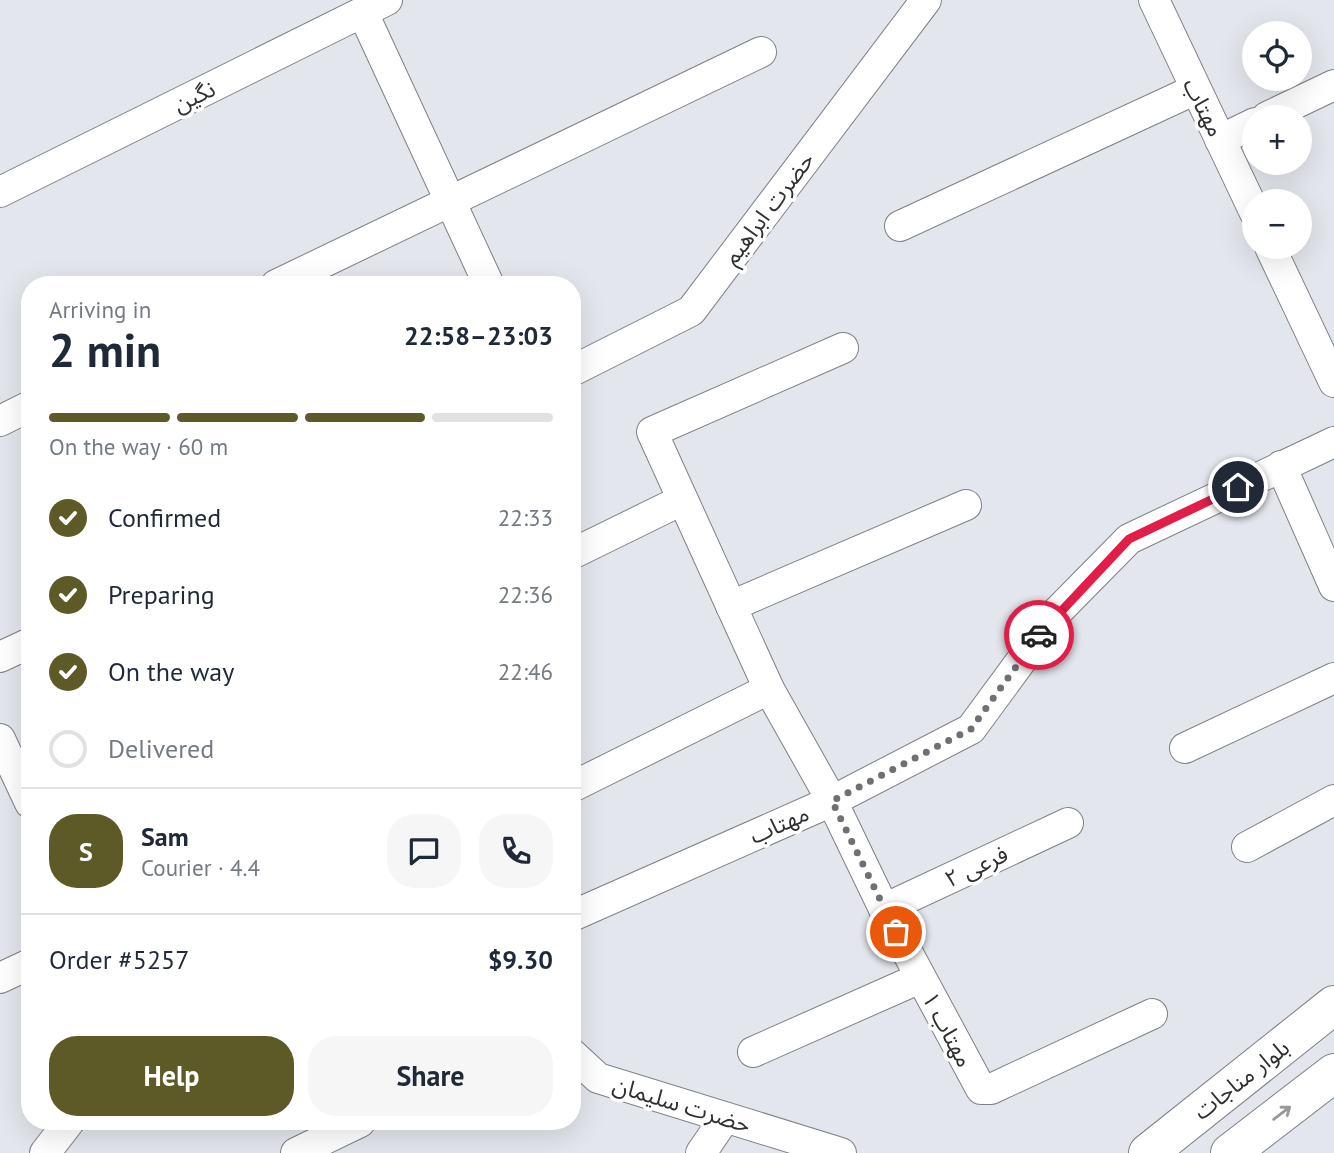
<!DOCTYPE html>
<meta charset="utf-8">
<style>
body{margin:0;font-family:"PT Sans","Noto Sans Arabic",sans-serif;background:#f6f6f7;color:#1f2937;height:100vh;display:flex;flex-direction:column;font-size:26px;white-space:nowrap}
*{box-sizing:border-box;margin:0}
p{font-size:23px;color:#747a83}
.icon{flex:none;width:38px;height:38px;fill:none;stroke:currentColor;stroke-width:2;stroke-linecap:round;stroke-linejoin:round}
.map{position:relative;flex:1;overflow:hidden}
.sheet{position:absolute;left:21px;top:276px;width:560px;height:854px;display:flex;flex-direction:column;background:#fff;border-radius:28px;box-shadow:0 7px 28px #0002}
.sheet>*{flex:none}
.buttons{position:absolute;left:1242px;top:21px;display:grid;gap:14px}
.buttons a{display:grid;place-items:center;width:70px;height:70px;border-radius:50%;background:#fff;box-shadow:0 7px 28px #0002;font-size:35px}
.pin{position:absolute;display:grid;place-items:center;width:60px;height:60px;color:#fff;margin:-30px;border:4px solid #fff;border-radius:50%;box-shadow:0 2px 7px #0007}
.courier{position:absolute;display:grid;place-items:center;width:70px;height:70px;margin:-35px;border:5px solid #e11d48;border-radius:50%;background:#fff;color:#222;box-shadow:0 2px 9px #0007}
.summary em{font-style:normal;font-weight:600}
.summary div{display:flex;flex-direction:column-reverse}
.summary{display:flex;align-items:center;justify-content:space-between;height:119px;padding:0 28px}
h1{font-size:46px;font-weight:600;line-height:52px}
.bar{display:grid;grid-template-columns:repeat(4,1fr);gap:10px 7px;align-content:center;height:84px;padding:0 28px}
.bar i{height:9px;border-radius:5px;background:#e0e1e3}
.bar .selected{background:#5d5a27}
.bar p{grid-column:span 4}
.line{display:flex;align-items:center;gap:18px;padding:0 28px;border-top:2px solid #e0e1e3}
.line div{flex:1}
.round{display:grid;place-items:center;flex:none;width:74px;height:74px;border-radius:28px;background:#f6f6f7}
ol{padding:0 28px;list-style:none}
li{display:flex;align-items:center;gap:21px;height:77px}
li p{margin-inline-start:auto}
li .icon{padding:7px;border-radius:50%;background:#5d5a27;color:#fff;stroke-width:4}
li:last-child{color:#747a83}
li i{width:38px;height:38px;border:4px solid #e0e1e3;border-radius:50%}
.cta{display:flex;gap:14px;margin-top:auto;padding:14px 28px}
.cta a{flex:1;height:80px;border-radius:28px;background:#5d5a27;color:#fff;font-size:28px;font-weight:600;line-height:80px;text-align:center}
.cta a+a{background:#f6f6f7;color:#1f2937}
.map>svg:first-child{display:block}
</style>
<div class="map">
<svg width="1334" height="1153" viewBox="0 0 1334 1153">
<rect width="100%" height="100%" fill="#e3e6ec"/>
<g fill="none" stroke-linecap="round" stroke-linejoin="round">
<g stroke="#7d8085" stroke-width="32">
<g id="street">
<polyline points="1154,0 1255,213"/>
<polyline points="363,13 489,285"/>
<polyline points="1267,117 1334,85"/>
<polyline points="1220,140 1255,123"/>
<polyline points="0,192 387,0"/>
<polyline points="900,226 1194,90"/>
<polyline points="1270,247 1334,382"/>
<polyline points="276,285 761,52"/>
<polyline points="843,348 652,432 769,689 832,801 884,909 981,1089 991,1089 1152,1014"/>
<polyline points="572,371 691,311 926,0"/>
<polyline points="0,421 30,406"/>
<polyline points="1281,466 1334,586"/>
<polyline points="572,554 682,500"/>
<polyline points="731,606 966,505"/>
<polyline points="0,657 30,643"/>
<polyline points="0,739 30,803"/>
<polyline points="1185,748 1334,678"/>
<polyline points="572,787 769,689"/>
<polyline points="1247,847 1334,800"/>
<polyline points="884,909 1068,823"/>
<polyline points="572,916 832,801 971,729 1057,612 1129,539 1334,442"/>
<polyline points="0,978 30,964"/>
<polyline points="753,1052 920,978"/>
<polyline points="572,1054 598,1078 841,1153"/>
<polyline points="45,1153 69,1122"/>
<polyline points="296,1153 360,1122"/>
<polyline points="701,1153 725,1118"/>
</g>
</g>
<g stroke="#7d8085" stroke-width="40">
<g id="secondary">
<polyline points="1148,1153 1334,1005"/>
<polyline points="1230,1153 1334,1073"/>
</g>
</g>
<use href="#street" stroke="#fff" stroke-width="30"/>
<use href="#secondary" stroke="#fff" stroke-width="38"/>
</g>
<defs><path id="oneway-shaft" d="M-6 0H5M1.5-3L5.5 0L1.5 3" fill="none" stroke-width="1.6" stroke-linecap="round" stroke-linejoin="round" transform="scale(1.75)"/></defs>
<use stroke="#979898" href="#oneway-shaft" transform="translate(1282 1113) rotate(-37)"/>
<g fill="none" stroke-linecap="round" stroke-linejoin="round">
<polyline stroke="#6e7073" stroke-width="7" stroke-dasharray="0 12.6" points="896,932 832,801 971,729 1039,635"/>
<polyline stroke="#e11d48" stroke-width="9" points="1039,635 1129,539 1238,487"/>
</g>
<g text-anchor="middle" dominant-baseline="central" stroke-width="7" stroke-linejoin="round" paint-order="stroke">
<g font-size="23" fill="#2f3032" stroke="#fff">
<text transform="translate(194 96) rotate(-26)">نگین</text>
<text transform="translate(1204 107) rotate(63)">مهتاب</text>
<text transform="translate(768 208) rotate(-53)">حضرت ابراهیم</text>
<text transform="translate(779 824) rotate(-24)">مهتاب</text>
<text transform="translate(976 866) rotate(-25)">فرعی ۲</text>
<text transform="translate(948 1029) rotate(62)">مهتاب ۱</text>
<text transform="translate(1241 1079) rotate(-38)">بلوار مناجات</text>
<text transform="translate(682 1104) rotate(17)">حضرت سلیمان</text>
</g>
</g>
</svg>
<div class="buttons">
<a><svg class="icon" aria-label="locate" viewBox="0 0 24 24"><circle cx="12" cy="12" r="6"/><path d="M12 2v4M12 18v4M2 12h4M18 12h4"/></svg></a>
<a>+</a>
<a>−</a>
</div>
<div class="pin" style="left:896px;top:932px;background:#ea580c"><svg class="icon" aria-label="bag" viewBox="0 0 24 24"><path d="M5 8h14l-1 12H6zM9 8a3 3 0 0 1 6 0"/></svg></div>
<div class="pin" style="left:1238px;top:487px;background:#1f2937"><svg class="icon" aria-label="home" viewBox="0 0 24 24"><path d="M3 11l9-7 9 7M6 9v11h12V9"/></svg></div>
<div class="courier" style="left:1039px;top:635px"><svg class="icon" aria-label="car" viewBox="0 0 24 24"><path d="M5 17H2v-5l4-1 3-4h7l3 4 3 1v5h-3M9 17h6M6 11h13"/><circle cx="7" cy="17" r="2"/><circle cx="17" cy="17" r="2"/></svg></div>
<section class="sheet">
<div class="summary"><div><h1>2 min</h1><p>Arriving in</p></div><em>22:58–23:03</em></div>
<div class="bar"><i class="selected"></i><i class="selected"></i><i class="selected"></i><i></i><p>On the way · 60 m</p></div>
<ol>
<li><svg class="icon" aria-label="check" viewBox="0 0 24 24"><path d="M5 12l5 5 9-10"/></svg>Confirmed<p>22:33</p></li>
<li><svg class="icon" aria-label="check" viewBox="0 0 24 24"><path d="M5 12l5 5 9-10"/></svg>Preparing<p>22:36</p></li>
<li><svg class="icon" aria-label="check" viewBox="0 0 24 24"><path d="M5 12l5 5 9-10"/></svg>On the way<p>22:46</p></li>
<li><i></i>Delivered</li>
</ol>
<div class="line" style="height:126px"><b class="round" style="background:#5d5a27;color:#fff">S</b><div><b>Sam</b><p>Courier · 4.4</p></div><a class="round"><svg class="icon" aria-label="chat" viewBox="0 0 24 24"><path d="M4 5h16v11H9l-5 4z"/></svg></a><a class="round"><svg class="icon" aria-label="phone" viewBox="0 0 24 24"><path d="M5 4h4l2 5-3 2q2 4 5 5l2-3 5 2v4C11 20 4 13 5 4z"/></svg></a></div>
<div class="line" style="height:91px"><div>Order #5257</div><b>$9.30</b></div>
<div class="cta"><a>Help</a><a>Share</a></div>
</section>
</div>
